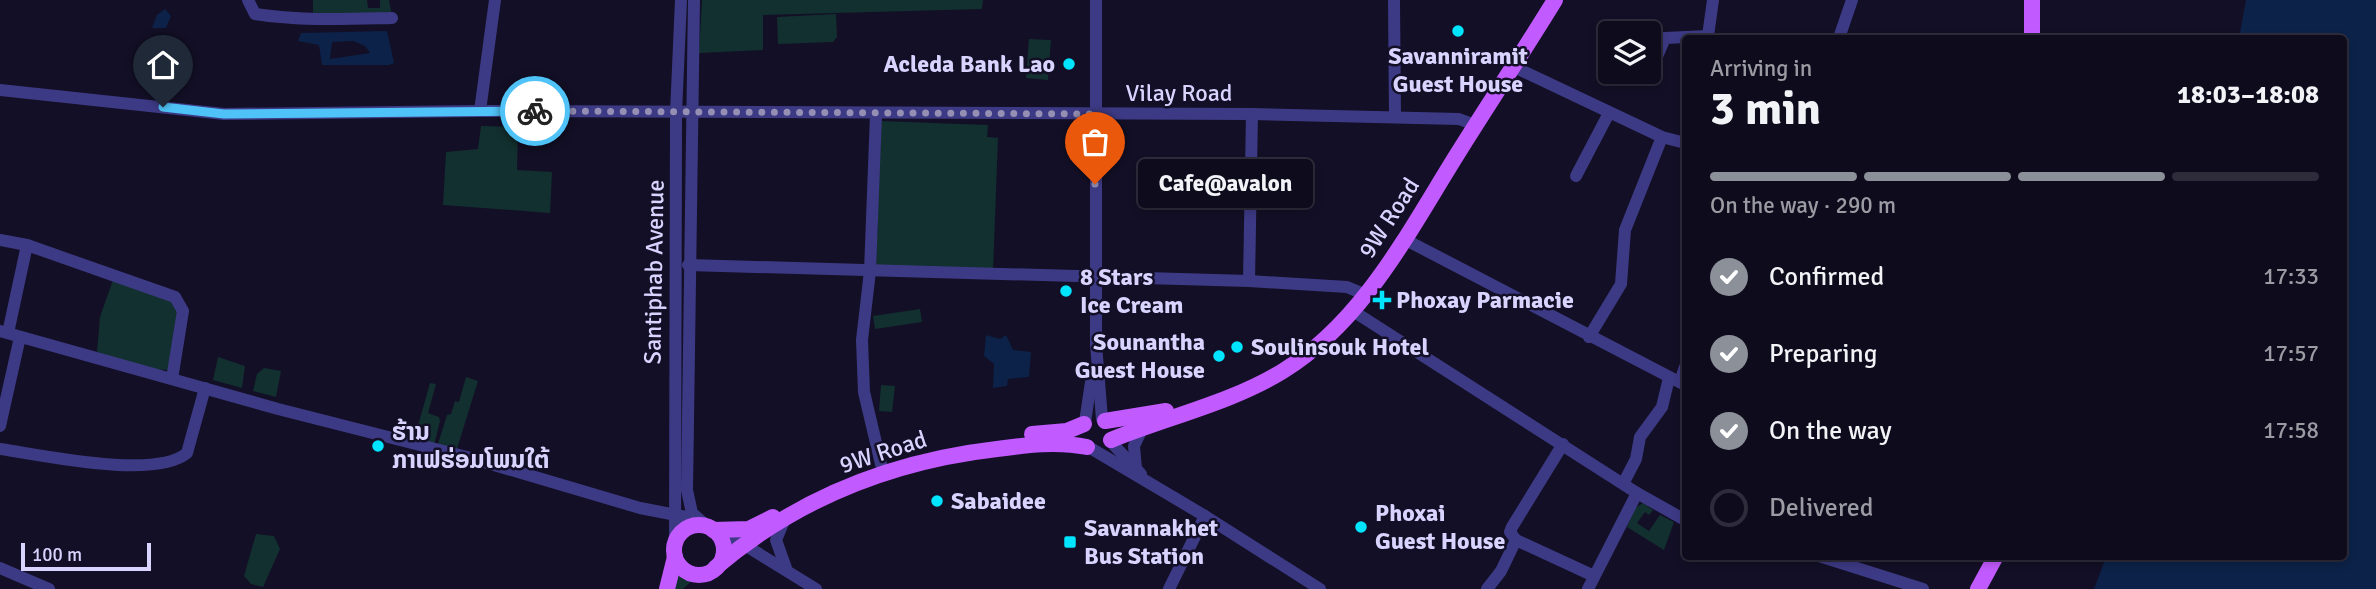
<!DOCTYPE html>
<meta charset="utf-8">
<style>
body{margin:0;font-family:Signika,"Noto Sans Lao",sans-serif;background:#171425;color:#f1f3f6;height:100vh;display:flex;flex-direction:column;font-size:26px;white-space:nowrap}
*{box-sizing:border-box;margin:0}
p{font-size:23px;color:#9b9ba3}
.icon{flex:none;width:38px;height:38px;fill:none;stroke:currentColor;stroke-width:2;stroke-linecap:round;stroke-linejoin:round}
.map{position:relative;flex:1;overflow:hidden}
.drawer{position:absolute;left:1682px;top:35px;width:665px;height:525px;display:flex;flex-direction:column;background:#0e0b1c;border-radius:7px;box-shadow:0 4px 10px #0003,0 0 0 2px #2e2b3b}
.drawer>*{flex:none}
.fabs{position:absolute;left:1598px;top:21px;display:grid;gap:14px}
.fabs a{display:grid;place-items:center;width:63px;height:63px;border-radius:7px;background:#0e0b1c;box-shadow:0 4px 10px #0003,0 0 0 2px #2e2b3b;font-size:35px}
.scale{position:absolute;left:21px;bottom:18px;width:130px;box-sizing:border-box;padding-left:7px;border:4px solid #d9d4ff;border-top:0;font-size:19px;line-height:24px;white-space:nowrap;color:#d9d4ff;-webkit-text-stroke:5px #130f26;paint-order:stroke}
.pin{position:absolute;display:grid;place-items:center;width:60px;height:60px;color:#fff;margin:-72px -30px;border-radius:50% 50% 50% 0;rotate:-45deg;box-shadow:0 0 7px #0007}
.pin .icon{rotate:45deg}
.courier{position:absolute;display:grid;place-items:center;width:70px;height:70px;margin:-35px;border:5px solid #4fc3f7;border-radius:50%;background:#fff;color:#222;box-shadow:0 2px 9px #0007}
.bubble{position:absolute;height:49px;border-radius:7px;background:#0e0b1c;box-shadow:0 4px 10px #0003,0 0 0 2px #2e2b3b;font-size:23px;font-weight:800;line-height:49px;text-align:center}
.headline em{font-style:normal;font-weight:800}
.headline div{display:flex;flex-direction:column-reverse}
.headline{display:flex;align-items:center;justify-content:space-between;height:119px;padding:0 28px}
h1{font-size:46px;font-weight:800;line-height:52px}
.bar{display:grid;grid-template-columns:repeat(4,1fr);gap:10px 7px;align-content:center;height:84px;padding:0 28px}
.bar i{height:9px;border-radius:5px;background:#2e2b3b}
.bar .active{background:#8c9099}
.bar p{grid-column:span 4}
ol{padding:0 28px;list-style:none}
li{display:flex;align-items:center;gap:21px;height:77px}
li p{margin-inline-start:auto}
li .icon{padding:7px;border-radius:50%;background:#8c9099;color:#fff;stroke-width:4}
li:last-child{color:#9b9ba3}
li i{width:38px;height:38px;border:4px solid #2e2b3b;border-radius:50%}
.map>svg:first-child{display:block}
</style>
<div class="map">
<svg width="2376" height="589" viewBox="0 0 2376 589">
<rect width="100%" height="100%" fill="#130f26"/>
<g fill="#12302f">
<polygon points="313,0 367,0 368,8 380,8 380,0 389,0 392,16 313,18"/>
<polygon points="702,0 983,0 982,9 763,15 763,50 699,53"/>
<polygon points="836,14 837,37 833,42 778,44 777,17"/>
<polygon points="1029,39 1051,40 1048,80 1026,78"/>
<polygon points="881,121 988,125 987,137 998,138 993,271 876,267"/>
<polygon points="481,126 518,127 517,170 552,172 550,213 443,205 446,152 478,149"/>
<polygon points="113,280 171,300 178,307 168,370 146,369 97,352 100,317"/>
<polygon points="920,309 922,322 875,329 873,316"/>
<polygon points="218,357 245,366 242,388 213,380"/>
<polygon points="264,368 281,371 276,397 253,391 257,374"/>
<polygon points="466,377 478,381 456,452 437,447 447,415 451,414 455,401 459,402"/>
<polygon points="430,383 436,384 428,413 439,417 440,421 434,445 414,440"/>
<polygon points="881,385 895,386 892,412 879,411"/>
<polygon points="1643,503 1653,510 1649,515 1645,512 1637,523 1649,531 1660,515 1674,522 1664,550 1627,527 1635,508"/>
<polygon points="256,534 274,536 280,549 263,587 251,584 244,576"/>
<polygon points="679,569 695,578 683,589 672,589"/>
</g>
<g fill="#0c2248" fill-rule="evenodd">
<polygon points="2246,0 2376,0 2376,589 2094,589 2106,557 2343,556 2343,38 2239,38"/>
<polygon points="165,9 171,16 166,28 152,28 157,15"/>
<path d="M 387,31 L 394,63 L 389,65 L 322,65 L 319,45 L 298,41 L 301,33 ZM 353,41 L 365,46 L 370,53 L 330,59 L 332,42 Z"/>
<polygon points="986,335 1000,339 1006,335 1013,350 1031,352 1029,377 1008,379 1007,386 993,388 994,364 984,356"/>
</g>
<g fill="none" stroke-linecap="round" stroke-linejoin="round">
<g stroke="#3d3a85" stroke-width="12">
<path d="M 248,0 L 255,14 C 300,21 346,19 392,18"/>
<polyline points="694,0 687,490 692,513 709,528"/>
<polyline points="1096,0 1096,344 1102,419"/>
<polyline points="1394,0 1395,117"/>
<polyline points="1839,38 1852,0"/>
<polyline points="1514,67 1662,137 1685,143"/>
<polyline points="1650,73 1665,38 1708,36 1713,0"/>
<polyline points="0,90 224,114 480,111 1252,114 1459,119 1475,125"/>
<polyline points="480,111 495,0"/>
<polyline points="876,114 870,271 862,340 864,392 881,464"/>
<polyline points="1576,176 1609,113"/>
<polyline points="1404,239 1685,385"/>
<polyline points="0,240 27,245 175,297 183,311 172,379"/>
<polyline points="688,265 1249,281 1347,287 1366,295"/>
<polyline points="1249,281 1252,114"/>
<polyline points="1353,311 1637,493 1685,520"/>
<polyline points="0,331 278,409 467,457 640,508 697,519"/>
<polyline points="8,333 27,245"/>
<polyline points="1589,337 1621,284 1625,230 1662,137"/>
<polyline points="1680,382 1685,367"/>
<polyline points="1085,422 1093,369"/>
<polyline points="0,426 20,337"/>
<polyline points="1110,441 1141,474"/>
<path d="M 0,449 C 42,455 155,480 187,453 L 205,388"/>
<polyline points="1092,449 1205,516 1320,589"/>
<polyline points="1136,469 1134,446 1143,427"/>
<polyline points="1624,482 1636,459 1640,437 1662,407 1669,378"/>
<polyline points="784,521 776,540 786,568"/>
<polyline points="722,531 816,589"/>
<polyline points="1516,540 1594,576"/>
<polyline points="675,545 676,113 681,0"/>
<polyline points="1819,556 1923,589"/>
<polyline points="0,568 49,589"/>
<polyline points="1169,589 1205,516"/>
<polyline points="1487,589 1501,571 1516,540 1510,532 1512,527 1563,444"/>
<polyline points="1588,589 1637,493"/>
</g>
<g stroke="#c25bff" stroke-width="16">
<polyline points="2032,38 2032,0"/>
<polyline points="1105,421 1166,411"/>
<polyline points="1032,434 1067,431 1084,424"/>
<path d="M 1111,440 C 1167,417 1231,403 1283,371 C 1364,321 1409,231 1458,153 C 1490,102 1523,52 1555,0"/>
<circle cx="699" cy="550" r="25"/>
<polyline points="713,530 749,529 773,517"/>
<path d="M 715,568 C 796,499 892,461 997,449 C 1027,445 1057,441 1087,447"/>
<polyline points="667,589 675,557"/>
<polyline points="1978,589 1996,556"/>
</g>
</g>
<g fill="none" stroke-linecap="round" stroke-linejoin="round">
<polyline stroke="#948fb3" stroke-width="7" stroke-dasharray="0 12.6" points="535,111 1095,114 1095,184"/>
<polyline stroke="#4fc3f7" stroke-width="9" points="163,107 224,114 535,111"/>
</g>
<g fill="#00e5ff" stroke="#130f26" stroke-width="2.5">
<circle cx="1458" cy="31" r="7"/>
<circle cx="1069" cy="64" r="7"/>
<circle cx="1066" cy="291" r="7"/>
<path d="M1378.5 289.5h7v7h7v7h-7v7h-7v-7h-7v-7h7z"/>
<circle cx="1237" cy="347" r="7"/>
<circle cx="1219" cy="356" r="7"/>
<circle cx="378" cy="446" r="7"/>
<circle cx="937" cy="501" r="7"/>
<circle cx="1361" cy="527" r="7"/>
<rect x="1063" y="535" width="14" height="14" rx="3.5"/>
</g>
<g text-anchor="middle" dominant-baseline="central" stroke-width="5" stroke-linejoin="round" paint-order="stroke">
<g font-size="24" font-weight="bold" fill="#d9d4ff" stroke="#130f26" text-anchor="start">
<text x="1458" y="56" text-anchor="middle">Savanniramit<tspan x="1458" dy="28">Guest House</tspan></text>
<text x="1055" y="64" text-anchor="end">Acleda Bank Lao</text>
<text x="1080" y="277">8 Stars<tspan x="1080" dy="28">Ice Cream</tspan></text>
<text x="1396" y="300">Phoxay Parmacie</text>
<text x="1205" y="342" text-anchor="end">Sounantha<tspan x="1205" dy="28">Guest House</tspan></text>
<text x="1251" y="347">Soulinsouk Hotel</text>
<text x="392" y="432">ຮ້ານ<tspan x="392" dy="28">ກາເຟຮ່ອມໂພນໃຕ້</tspan></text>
<text x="951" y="501">Sabaidee</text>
<text x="1375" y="513">Phoxai<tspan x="1375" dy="28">Guest House</tspan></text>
<text x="1084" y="528">Savannakhet<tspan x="1084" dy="28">Bus Station</tspan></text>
</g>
<g font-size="24" fill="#d9d4ff" stroke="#130f26">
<text x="1179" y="93">Vilay Road</text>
<text transform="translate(1389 218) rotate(-57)">9W Road</text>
<text transform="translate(654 272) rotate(-89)">Santiphab Avenue</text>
<text transform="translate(883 452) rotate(-18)">9W Road</text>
</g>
</g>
</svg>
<div class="fabs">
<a><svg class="icon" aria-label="layers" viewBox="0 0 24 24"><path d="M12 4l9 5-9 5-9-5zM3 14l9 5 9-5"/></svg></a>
</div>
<div class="scale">100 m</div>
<div class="pin" style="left:1095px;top:184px;background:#ea580c"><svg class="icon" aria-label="bag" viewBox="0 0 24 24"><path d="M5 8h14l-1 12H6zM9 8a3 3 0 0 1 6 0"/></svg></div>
<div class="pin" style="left:163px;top:107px;background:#1f2937"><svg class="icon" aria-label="home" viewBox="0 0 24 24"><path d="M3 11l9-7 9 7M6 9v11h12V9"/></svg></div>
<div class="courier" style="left:535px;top:111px"><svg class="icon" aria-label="bike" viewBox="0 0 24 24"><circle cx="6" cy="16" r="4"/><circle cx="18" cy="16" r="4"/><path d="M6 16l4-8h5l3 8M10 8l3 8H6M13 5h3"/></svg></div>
<div class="bubble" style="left:1138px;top:159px;width:175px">Cafe@avalon</div>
<section class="drawer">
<div class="headline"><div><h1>3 min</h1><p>Arriving in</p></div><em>18:03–18:08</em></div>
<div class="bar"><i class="active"></i><i class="active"></i><i class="active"></i><i></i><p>On the way · 290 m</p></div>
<ol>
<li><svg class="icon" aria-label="check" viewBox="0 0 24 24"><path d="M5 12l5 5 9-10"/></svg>Confirmed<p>17:33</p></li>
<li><svg class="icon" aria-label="check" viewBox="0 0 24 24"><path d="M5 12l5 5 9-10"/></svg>Preparing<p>17:57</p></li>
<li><svg class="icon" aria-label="check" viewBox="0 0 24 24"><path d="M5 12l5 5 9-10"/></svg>On the way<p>17:58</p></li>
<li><i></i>Delivered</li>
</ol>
</section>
</div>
